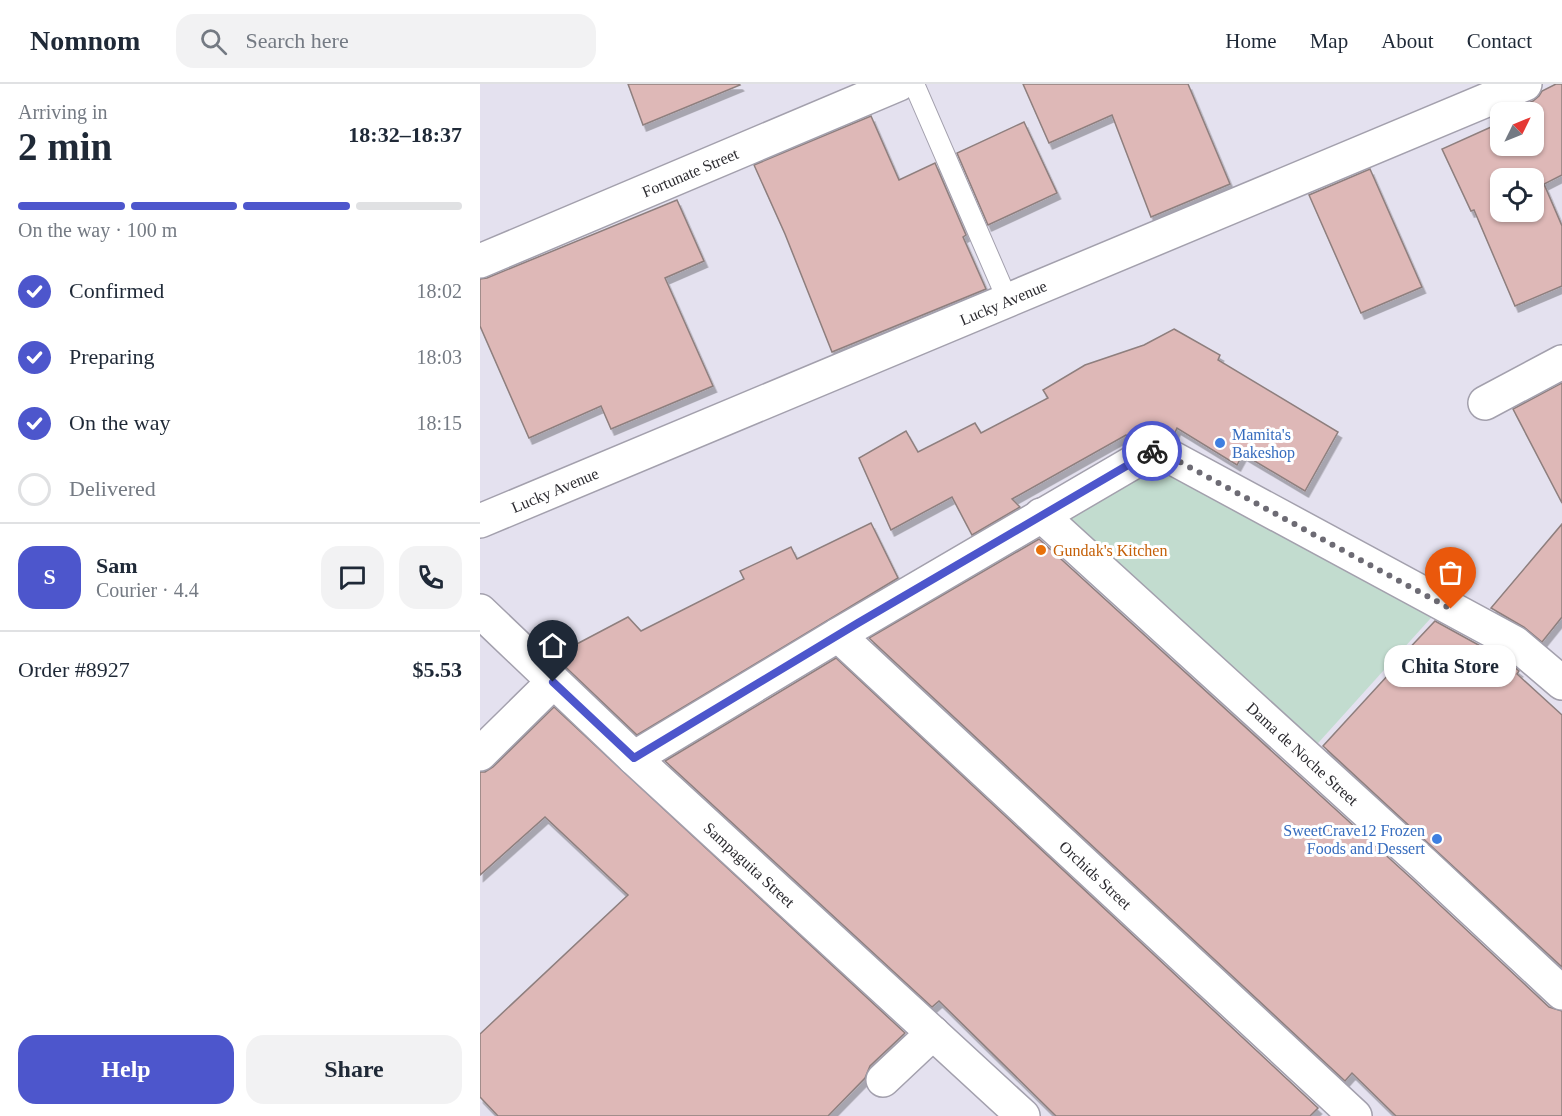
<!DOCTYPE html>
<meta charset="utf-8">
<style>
body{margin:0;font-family:"Times New Roman",serif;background:#f2f2f3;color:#1f2937;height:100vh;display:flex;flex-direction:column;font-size:22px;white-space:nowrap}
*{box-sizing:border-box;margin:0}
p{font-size:20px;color:#747a83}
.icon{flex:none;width:33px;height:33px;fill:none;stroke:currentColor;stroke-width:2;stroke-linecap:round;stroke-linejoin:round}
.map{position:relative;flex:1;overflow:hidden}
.details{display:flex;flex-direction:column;background:#fff;width:480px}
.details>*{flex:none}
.needle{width:39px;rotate:47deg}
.tools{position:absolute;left:1010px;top:18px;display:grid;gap:12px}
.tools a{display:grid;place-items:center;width:54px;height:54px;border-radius:12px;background:#fff;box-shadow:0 2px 4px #0004;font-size:30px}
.pin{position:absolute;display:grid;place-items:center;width:51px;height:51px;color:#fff;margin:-62px -26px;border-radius:50% 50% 50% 0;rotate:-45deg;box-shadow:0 0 6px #0007}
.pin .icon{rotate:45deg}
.courier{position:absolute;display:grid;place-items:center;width:60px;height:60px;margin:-30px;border:4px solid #4d56cc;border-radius:50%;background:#fff;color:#222;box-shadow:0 2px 8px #0007}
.bubble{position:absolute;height:42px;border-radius:18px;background:#fff;box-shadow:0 2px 4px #0004;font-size:20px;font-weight:700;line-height:42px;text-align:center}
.head em{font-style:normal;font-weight:700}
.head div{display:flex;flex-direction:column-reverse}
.head{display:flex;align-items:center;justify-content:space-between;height:102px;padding:0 18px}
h1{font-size:39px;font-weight:700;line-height:45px}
.bar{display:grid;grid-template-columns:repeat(4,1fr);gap:9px 6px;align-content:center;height:72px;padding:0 18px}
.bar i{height:8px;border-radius:4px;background:#e0e1e3}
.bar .on{background:#4d56cc}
.bar p{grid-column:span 4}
.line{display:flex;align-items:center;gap:15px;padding:0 18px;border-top:2px solid #e0e1e3}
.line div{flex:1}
.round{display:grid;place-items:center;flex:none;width:63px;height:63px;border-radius:18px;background:#f2f2f3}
ol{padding:0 18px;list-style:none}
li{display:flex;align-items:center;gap:18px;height:66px}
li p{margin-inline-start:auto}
li .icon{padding:6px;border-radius:50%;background:#4d56cc;color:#fff;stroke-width:4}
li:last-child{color:#747a83}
li i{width:33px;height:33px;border:3px solid #e0e1e3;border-radius:50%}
.action{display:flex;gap:12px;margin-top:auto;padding:12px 18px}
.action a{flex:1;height:69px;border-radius:18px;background:#4d56cc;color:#fff;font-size:24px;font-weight:700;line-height:69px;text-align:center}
.action a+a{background:#f2f2f3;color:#1f2937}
header{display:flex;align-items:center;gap:36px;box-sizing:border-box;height:84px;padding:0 30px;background:#fff;border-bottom:2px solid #e0e1e3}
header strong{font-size:28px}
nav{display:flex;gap:33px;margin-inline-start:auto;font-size:21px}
.search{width:420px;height:54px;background:#f2f2f3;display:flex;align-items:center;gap:15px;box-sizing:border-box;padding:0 21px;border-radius:18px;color:#747a83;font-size:22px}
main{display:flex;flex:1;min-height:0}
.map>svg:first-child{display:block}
</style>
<header>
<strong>Nomnom</strong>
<div class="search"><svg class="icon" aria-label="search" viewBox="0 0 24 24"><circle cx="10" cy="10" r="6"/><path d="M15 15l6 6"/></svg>Search here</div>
<nav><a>Home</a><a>Map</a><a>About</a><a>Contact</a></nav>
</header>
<main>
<section class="details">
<div class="head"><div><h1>2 min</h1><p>Arriving in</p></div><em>18:32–18:37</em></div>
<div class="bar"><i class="on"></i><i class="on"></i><i class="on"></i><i></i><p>On the way · 100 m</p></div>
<ol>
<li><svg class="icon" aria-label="check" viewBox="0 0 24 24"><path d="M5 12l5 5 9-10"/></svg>Confirmed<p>18:02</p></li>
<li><svg class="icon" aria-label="check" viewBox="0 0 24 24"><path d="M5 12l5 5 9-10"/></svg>Preparing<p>18:03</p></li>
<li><svg class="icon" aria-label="check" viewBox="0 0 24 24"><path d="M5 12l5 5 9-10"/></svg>On the way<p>18:15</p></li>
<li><i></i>Delivered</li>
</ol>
<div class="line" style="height:108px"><b class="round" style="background:#4d56cc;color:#fff">S</b><div><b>Sam</b><p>Courier · 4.4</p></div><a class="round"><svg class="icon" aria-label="chat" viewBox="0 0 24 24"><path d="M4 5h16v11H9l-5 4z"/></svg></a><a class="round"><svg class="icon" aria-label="phone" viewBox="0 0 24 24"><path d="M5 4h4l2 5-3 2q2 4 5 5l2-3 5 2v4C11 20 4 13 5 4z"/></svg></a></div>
<div class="line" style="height:78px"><div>Order #8927</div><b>$5.53</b></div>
<div class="action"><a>Help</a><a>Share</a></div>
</section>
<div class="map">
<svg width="1082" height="1032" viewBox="0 0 1082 1032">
<defs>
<filter id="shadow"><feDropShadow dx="3.5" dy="6" stdDeviation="0" flood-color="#0004"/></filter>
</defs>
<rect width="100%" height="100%" fill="#e4e1ef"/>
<polygon fill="#c2dccf" points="676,371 959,525 830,668 569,432"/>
<g fill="#deb8b7" stroke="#8e7f7e" stroke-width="1.5" fill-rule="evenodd" filter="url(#shadow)">
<polygon points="148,0 259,0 260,1 163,41"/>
<polygon points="543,0 708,0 750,100 671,133 632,31 569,59"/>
<path d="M 1076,0 L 1082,0 L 1082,91 L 1064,100 L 1082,142 L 1082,202 L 1035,222 L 994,126 L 991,127 L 962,65 L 1020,39 L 1020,62 L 1053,62 L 1053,28 L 1033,28 L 1032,26 L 1053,17 L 1059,12 L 1062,7 ZM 1020,94 L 1053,94 L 1053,128 L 1020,128 Z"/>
<polygon points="391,32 419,96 455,79 486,151 483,153 506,205 352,268 305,150 274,81"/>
<polygon points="544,38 577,109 508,141 477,69"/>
<polygon points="890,85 942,203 881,229 829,111"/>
<polygon points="197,116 224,177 185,194 233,302 131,345 121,322 49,354 0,242 0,195 7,194"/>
<polygon points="694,245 740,271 738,276 858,348 825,407 763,370 757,381 697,344 693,353 675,346 651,358 646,351 532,415 540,423 492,451 472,413 411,446 379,374 426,347 438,368 495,339 501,349 568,314 563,306 605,281 664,261"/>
<polygon points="1082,299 1082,419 1033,325"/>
<polygon points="391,439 418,494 157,651 74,572 148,533 161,547 264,495 260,487 311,463 317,475"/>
<polygon points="1082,440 1082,533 1062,558 1044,543 1011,524"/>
<polygon points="559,455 932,795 1069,923 1082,927 1082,1032 916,1032 872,989 865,997 389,554"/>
<polygon points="955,537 1024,575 1039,587 1037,590 1082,631 1082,883 843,662 909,590 907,588"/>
<polygon points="356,574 838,1024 830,1032 576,1032 459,917 452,923 185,677"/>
<polygon points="74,623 425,949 390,982 385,994 348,1032 18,1032 0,1013 0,950 148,811 65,733 0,791 0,688 5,688 13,683"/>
</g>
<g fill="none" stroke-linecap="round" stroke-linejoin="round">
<g stroke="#a3a0ad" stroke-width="22">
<polyline id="service" points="434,0 528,217"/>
</g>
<g stroke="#a3a0ad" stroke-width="36">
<g id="minor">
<path id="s1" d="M 0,177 L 419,0"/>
<polyline points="1005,319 1082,278"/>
<path id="s2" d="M 561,431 L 945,781 L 1082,909"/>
<path id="s3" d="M 0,437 L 1045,0"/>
<path id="s4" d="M 0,527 L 154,674 L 543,1032"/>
<path id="s5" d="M 358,551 L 875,1032"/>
<polyline points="0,670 73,598"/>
<polyline points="154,674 358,551 676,365 1035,559 1082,599"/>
<polyline points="403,996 453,949"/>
</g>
</g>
<use href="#service" stroke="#fff" stroke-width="20"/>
<use href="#minor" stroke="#fff" stroke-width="33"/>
</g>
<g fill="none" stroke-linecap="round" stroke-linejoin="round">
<polyline stroke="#6d6b74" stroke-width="6" stroke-dasharray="0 10.8" points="672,367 676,365 971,525"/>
<polyline stroke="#4d56cc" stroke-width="8" points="73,598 154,674 378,539 672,367"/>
</g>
<g fill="#3f7fe0" stroke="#fff" stroke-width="2">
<circle cx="740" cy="359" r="6"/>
<circle cx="957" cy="755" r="6"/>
</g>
<circle fill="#e8710a" stroke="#fff" stroke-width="2" cx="561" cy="466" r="6"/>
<g text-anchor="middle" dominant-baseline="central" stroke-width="6" stroke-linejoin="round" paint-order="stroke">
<g font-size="16" fill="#2d2c31" stroke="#fff">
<text stroke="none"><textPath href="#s1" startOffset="228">Fortunate Street</textPath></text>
<text stroke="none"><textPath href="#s3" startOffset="567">Lucky Avenue</textPath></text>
<text stroke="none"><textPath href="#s3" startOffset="81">Lucky Avenue</textPath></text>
<text stroke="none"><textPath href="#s2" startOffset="354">Dama de Noche Street</textPath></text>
<text stroke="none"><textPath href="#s4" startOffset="370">Sampaguita Street</textPath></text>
<text stroke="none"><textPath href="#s5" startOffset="352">Orchids Street</textPath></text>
</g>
<g font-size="16" fill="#366cbe" stroke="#fff" text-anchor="start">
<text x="752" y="350">Mamita's<tspan x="752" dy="18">Bakeshop</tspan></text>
<text x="945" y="746" text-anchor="end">SweetCrave12 Frozen<tspan x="945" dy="18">Foods and Dessert</tspan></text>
</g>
<g font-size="16" fill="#c56008" stroke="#fff" text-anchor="start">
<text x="573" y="466">Gundak's Kitchen</text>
</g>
</g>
</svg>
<div class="tools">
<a><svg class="needle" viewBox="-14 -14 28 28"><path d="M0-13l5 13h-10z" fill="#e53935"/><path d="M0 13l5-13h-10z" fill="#747a83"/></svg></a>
<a><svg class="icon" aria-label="locate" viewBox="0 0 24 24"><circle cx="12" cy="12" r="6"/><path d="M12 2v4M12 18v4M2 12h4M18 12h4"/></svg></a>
</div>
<div class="pin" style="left:971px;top:525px;background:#ea580c"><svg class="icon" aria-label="bag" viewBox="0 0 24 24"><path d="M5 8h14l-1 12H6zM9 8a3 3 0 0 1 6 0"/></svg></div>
<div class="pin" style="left:73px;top:598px;background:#1f2937"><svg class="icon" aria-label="home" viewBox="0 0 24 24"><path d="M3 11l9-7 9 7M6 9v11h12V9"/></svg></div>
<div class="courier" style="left:672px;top:367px"><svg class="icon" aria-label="bike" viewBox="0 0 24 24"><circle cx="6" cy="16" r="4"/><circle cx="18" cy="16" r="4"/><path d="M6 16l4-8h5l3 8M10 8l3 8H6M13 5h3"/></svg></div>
<div class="bubble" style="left:904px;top:561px;width:132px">Chita Store</div>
</div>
</main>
